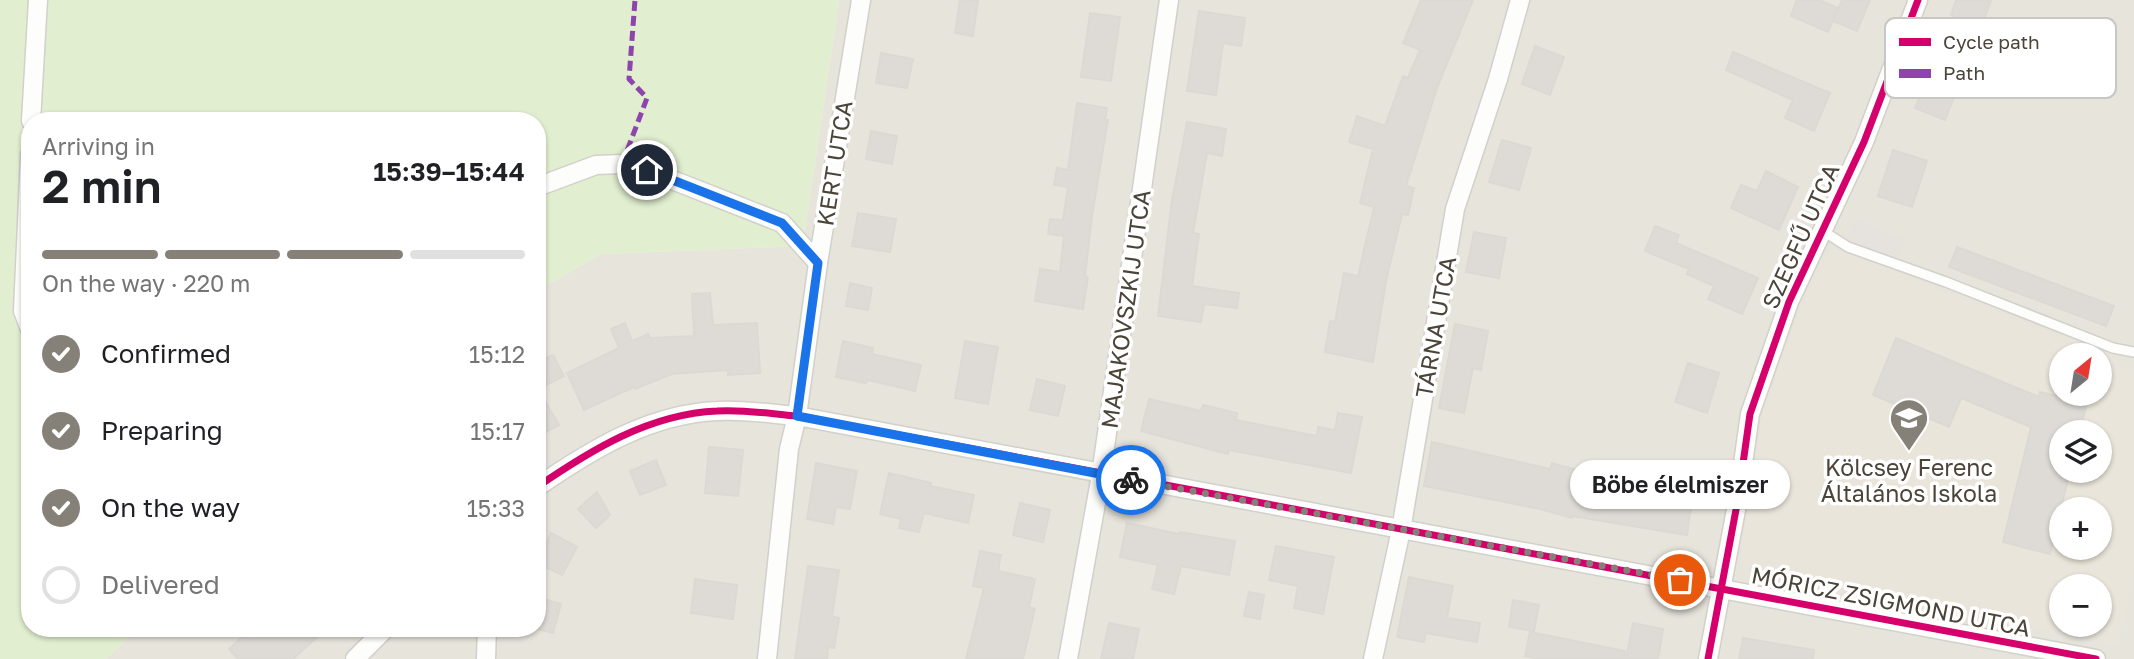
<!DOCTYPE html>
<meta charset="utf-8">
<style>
body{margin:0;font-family:"Golos Text",sans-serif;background:#f6f6f6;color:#202124;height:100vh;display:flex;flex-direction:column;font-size:26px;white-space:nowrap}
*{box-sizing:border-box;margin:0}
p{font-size:23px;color:#757577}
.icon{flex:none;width:38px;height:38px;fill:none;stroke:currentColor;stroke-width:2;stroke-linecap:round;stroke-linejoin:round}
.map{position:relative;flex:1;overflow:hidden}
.sheet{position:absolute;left:21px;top:112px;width:525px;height:525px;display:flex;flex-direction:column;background:#fff;border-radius:28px;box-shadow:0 2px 5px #0004}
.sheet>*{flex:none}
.needle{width:46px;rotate:30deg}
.controls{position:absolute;left:2049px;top:343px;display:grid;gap:14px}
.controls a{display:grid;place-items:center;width:63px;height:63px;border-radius:50%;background:#fff;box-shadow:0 2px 5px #0004;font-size:35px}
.pin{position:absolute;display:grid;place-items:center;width:60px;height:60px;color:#fff;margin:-30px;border:4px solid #fff;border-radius:50%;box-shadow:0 2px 7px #0007}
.courier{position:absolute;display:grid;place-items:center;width:70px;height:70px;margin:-35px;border:5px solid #1a73e8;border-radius:50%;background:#fff;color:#222;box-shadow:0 2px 9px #0007}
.bubble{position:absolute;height:49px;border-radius:24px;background:#fff;box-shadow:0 2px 5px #0004;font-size:23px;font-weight:600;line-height:49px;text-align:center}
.headline em{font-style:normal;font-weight:600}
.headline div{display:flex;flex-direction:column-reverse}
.headline{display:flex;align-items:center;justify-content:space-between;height:119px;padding:0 21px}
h1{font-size:46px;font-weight:600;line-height:52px}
.bar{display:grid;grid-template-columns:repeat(4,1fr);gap:10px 7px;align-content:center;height:84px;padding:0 21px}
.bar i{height:9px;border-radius:5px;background:#e0e0e0}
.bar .selected{background:#868178}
.bar p{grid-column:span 4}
ol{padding:0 21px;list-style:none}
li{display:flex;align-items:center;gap:21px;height:77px}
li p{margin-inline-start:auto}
li .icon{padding:7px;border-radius:50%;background:#868178;color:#fff;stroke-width:4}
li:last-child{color:#757577}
li i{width:38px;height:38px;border:4px solid #e0e0e0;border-radius:50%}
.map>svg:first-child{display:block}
</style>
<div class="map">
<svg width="2134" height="659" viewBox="0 0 2134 659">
<rect width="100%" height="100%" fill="#f4f2ee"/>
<path fill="#e7e4dc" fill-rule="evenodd" d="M 839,0 L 2134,0 L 2134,659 L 106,659 L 139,628 L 537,628 L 537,291 L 601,254 L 803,246 ZM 2062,355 L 2100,355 L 2100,394 L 2062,394 ZM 2062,432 L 2100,432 L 2100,471 L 2062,471 ZM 2062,509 L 2100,509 L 2100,548 L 2062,548 ZM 2062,586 L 2100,586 L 2100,625 L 2062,625 Z"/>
<polygon fill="#e6e2de" points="1854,220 1904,240 1896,259 1846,239"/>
<path fill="#eae5da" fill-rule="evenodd" d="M 1832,248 L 2107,354 L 2134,378 L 2134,570 L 2118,644 L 1739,565 L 1762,417 L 1802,304 ZM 2062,355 L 2100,355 L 2100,394 L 2062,394 ZM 2062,432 L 2100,432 L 2100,471 L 2062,471 ZM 2062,509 L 2100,509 L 2100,548 L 2062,548 ZM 2062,586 L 2100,586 L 2100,625 L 2062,625 Z"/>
<polygon fill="#e1eecf" points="0,0 839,0 803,246 601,254 537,291 537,121 30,121 30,628 139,628 106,659 0,659"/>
<g fill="#dedbd6" stroke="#dcd9d4" stroke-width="2">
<polygon points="960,0 978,0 973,36 955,33"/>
<polygon points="1421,0 1473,0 1437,88 1406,186 1414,188 1408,215 1402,214 1386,281 1373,362 1325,352 1330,321 1335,322 1344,273 1358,276 1374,207 1360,203 1373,149 1349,142 1357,116 1385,126 1403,76 1408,78 1420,50 1403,43"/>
<polygon points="1797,0 1819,0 1838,8 1828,32 1791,16"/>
<polygon points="1842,0 1870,0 1857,31 1833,21"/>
<polygon points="1956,0 1991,0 1982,25 1951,15"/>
<polygon points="1199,11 1245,18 1241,46 1223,43 1216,95 1187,91"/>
<polygon points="1090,13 1120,17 1111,81 1081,77"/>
<polygon points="1535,46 1564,57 1550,95 1522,84"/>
<polygon points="1733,52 1830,93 1814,131 1785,118 1793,100 1726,70"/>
<polygon points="881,53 913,59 907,88 876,83"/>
<polygon points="1933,63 1963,74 1945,120 1915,108"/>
<polygon points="1077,103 1107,108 1105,120 1108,120 1092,216 1085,276 1088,277 1083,309 1035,301 1040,269 1060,272 1064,236 1048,234 1050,219 1063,220 1068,187 1054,185 1057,168 1068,170"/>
<polygon points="1187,122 1226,129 1222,156 1207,153 1193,233 1199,234 1192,286 1239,293 1237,308 1204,304 1201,322 1158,316 1172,200"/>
<polygon points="871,131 897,136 892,164 866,159"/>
<polygon points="1502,140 1531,148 1519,190 1489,182"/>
<polygon points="1893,150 1927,161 1912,207 1878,196"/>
<polygon points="1766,171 1798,187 1779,230 1731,208 1741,185 1757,191"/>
<polygon points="858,213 896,219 890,252 852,246"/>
<polygon points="1655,226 1679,235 1676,243 1758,278 1742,314 1708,299 1714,286 1687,274 1689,269 1645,251"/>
<polygon points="1474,232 1506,238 1499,278 1466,272"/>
<polygon points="1957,247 2114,306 2106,326 1949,267"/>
<polygon points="850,283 872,288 868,310 846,306"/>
<polygon points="710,293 713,325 757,323 760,373 728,375 728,370 672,374 635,389 634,387 584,410 567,373 619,348 611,329 625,323 632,341 648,334 650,338 694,336 692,294"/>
<polygon points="1455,324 1488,331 1481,370 1473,368 1464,413 1439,408"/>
<polygon points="1896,338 2039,397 2040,392 2087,403 2080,432 2062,432 2062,471 2070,471 2050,554 2003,542 2031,427 1961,398 1949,427 1873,395"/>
<polygon points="843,341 873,348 872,354 921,365 915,391 867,380 866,383 836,377"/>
<polygon points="965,341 998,347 988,404 955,398"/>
<polygon points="553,355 564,376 538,389 559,425 537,437 537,362"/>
<polygon points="1688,363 1719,373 1707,413 1675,402"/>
<polygon points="1037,379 1065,386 1058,416 1030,410"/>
<polygon points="1149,399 1201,411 1203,405 1237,413 1236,420 1317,436 1318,427 1335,430 1338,413 1362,417 1351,473 1229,450 1228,454 1141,431"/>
<polygon points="1432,442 1550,469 1552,463 1584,472 1580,487 1618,493 1620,481 1639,484 1638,491 1692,499 1687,535 1572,516 1572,518 1540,509 1424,486"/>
<polygon points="709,447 743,450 738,496 705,493"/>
<polygon points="656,460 666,485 640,495 630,471"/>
<polygon points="816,463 857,471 850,509 836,507 833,524 807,519"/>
<polygon points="889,473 931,483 930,486 974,495 968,523 924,513 919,532 899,528 901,519 880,514"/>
<polygon points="597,492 610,515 596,528 578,509"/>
<polygon points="1020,503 1050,510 1043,542 1013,535"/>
<polygon points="1127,523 1179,534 1180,532 1235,541 1229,575 1181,566 1174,594 1152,589 1158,565 1120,557"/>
<polygon points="551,533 577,547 562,575 537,563"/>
<polygon points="1276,546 1334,557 1323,614 1294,608 1298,586 1269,580"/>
<polygon points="980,551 1001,555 998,571 1035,579 1029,607 1035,609 1023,659 966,659 984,588 973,586"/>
<polygon points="808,566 839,570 832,616 839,618 834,648 828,647 827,659 795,659"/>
<polygon points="1409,577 1453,586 1447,618 1480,623 1477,642 1426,633 1424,642 1397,637"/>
<polygon points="695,579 737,585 733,619 691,613"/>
<polygon points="1249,592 1264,595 1260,619 1244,616"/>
<polygon points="537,597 561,604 553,633 537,629"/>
<polygon points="1513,600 1539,605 1534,631 1509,627"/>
<polygon points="1109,623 1139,629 1133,659 1101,659"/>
<polygon points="1633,623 1663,629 1658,659 1626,659"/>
<polygon points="252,628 327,628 293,659 238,659 229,649"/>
<polygon points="1530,632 1625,651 1624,659 1538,659 1525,656"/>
<polygon points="1743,638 1814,650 1813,659 1739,659"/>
</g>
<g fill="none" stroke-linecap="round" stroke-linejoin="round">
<g stroke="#d2d0cb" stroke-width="12">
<polyline id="service" points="1823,231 1848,247 1946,282 2113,348 2134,352"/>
</g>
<g stroke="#d2d0cb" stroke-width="21">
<g id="minor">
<polyline points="31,121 38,0"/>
<polyline points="30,155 23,311 30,329"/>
<polyline points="537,187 596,165 622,164 647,170 782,223 818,263"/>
<path d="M 537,487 C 591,450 649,414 717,411 C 743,409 771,414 797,416 L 2096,659"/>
<polyline points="355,659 386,628"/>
<polyline points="486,659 487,628"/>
<polyline points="767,659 789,449 797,416 818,263 861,0"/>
<polyline points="1068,659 1101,475 1169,0"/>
<polyline points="1373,659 1401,530 1455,209 1498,79 1520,0"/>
<polyline points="1708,659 1738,499 1750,414 1789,302 1864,142 1918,0"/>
</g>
</g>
<use href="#service" stroke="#fdfdfc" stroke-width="9"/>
<use href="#minor" stroke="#fdfdfc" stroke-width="18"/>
<polyline stroke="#8e44ad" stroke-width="5" stroke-dasharray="10 5" stroke-linecap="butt" points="622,164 647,98 629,79 635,0"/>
<g stroke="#fff" stroke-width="11">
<g id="cycleway">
<path d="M 537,487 C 591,450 649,414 717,411 C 743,409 771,414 797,416 L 2096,659"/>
<polyline points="1708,659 1738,499 1750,414 1789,302 1864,142 1918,0"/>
</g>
</g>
<use href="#cycleway" stroke="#d6006c" stroke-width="7"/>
</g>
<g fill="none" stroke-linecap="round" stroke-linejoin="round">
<polyline stroke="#868178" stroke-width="7" stroke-dasharray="0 12.6" points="1131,480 1680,580"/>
<polyline stroke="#1a73e8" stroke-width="9" points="647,170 782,223 818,263 797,416 1131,480"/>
</g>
<defs>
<g id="school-pin" transform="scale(2.0125)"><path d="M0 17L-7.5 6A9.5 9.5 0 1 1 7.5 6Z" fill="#868178" stroke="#fff"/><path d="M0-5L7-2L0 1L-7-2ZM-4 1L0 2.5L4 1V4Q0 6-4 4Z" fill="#fff"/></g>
</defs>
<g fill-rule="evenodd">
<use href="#school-pin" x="1909" y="418"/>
</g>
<g text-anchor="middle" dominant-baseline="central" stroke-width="7" stroke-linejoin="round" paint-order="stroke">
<g font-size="23" fill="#4b4439" stroke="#fff">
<text transform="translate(834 163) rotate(-81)">KERT UTCA</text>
<text transform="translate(1800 236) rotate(-66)">SZEGFŰ UTCA</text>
<text transform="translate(1125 309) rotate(-82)">MAJAKOVSZKIJ UTCA</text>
<text transform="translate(1435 327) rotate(-80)">TÁRNA UTCA</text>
<text transform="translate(1891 601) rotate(11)">MÓRICZ ZSIGMOND UTCA</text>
</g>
<g font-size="23" fill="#4b4439" stroke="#fff">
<text x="1909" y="467">Kölcsey Ferenc<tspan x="1909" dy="26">Általános Iskola</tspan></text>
</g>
</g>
<rect x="1885" y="18" width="231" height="80" rx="10" fill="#fff" stroke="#c9c7c4" stroke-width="2"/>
<rect x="1899" y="38" width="32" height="8" fill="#d6006c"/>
<rect x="1899" y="69" width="32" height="9" fill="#8e44ad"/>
<g font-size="19" fill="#4b4439">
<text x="1943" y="49">Cycle path</text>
<text x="1943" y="80">Path</text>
</g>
</svg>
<div class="controls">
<a><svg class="needle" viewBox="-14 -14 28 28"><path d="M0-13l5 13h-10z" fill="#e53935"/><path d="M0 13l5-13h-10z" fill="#757577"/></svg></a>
<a><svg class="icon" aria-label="layers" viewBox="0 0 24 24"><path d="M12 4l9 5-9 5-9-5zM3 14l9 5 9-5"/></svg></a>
<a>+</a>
<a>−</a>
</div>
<div class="pin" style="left:1680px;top:580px;background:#ea580c"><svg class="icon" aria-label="bag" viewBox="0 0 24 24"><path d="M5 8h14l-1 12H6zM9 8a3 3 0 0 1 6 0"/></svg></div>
<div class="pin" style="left:647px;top:170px;background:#1f2937"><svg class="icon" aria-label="home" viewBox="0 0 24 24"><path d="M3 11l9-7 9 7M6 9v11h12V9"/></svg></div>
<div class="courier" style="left:1131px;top:480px"><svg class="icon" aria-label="bike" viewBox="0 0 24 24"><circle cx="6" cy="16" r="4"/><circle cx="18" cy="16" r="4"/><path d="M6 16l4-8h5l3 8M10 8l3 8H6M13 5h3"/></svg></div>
<div class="bubble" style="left:1570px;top:460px;width:220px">Böbe élelmiszer</div>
<section class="sheet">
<div class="headline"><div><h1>2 min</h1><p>Arriving in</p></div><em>15:39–15:44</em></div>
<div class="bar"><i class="selected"></i><i class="selected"></i><i class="selected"></i><i></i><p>On the way · 220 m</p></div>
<ol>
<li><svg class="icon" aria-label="check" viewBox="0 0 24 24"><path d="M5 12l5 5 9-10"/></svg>Confirmed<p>15:12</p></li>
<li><svg class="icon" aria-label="check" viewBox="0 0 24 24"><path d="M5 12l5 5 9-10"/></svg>Preparing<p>15:17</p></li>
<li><svg class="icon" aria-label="check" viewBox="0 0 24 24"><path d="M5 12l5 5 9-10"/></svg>On the way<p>15:33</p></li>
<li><i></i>Delivered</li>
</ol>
</section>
</div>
